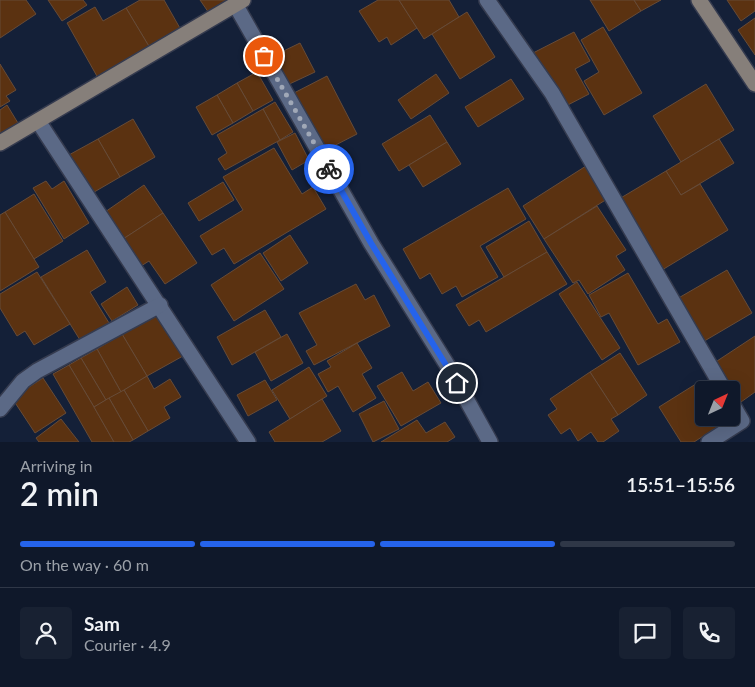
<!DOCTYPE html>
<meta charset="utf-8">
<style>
body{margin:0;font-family:Lato,sans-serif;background:#182132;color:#f1f3f6;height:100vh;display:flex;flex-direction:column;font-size:19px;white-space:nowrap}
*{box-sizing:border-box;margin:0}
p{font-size:16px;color:#9ba0a8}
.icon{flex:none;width:28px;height:28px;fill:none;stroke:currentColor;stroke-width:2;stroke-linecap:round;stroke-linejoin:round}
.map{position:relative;height:442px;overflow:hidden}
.side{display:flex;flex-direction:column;background:#0f182a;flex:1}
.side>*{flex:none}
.needle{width:32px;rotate:43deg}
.buttons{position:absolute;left:695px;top:381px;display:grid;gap:10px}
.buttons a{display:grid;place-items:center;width:45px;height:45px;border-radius:5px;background:#0f182a;box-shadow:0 5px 20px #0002,0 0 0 1px #2f3747;font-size:25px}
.pin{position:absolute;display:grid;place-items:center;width:42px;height:42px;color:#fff;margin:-21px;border:2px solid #fff;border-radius:50%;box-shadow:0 1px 5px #0007}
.courier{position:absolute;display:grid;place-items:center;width:50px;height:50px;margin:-25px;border:4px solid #2563eb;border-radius:50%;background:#fff;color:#222;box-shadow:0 1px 6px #0007}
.overview em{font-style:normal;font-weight:600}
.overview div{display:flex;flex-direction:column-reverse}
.overview{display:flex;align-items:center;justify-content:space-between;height:85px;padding:0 20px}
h1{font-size:32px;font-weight:600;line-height:38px}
.bar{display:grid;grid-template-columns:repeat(4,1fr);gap:8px 5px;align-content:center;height:60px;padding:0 20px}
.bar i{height:6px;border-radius:4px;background:#2f3747}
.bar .current{background:#2563eb}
.bar p{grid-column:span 4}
.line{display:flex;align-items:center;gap:12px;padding:0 20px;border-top:1px solid #2f3747}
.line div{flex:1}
.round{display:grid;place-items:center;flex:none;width:52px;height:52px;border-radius:5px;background:#182132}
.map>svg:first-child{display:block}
</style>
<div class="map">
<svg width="755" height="442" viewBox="0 0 755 442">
<rect width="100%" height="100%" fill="#142038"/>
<g fill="#5b3211" stroke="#674b37">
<polygon points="0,0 26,0 36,14 0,38"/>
<polygon points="48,0 83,0 87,5 62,21"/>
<polygon points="140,0 164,0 181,30 150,48 126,8"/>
<polygon points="200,0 234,0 211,16"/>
<polygon points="378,0 399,0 417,28 391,45 387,37 379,42 359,11"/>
<polygon points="399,0 449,0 459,17 424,39"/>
<polygon points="590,0 634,0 641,11 609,31"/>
<polygon points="634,0 661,0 641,11"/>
<polygon points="727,0 755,0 755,11 741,21"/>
<polygon points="95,7 103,21 126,8 150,48 98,78 67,23"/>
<polygon points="467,12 495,57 460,79 432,34"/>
<polygon points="755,18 755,55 738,30"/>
<polygon points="603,27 642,93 604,115 584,81 599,72 581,40"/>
<polygon points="574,32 590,61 575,69 589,94 562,108 533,53"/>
<polygon points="300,43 315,72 283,87 269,58"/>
<polygon points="0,64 16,90 6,96 10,101 0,107"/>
<polygon points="257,72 273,100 253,111 237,83"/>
<polygon points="436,74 449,93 411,119 398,100"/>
<polygon points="327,76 357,134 322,152 292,94"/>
<polygon points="511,79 524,99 478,127 465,107"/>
<polygon points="237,83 253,111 233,123 217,95"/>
<polygon points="706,84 734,130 681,162 653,116"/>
<polygon points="217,95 233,123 212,135 196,107"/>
<polygon points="275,102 293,132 280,140 263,109"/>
<polygon points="7,105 21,128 0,141 0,110"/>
<polygon points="263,109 280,140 225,170 218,159 227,153 217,135"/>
<polygon points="430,115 447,142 399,171 382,144"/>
<polygon points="133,119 155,157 120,177 98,139"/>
<polygon points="295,133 309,160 292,170 277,142"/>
<polygon points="98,139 120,177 89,195 67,156"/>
<polygon points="719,139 734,163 681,195 666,171"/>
<polygon points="447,142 461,164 423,187 409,165"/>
<polygon points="274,148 302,194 313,187 326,209 234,264 224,248 212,255 200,236 243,210 223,177"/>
<polygon points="586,166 607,199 544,239 523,206"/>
<polygon points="666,171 681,195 700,184 728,230 662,270 619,199"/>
<polygon points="46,181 52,189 64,181 89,223 64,239 33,188"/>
<polygon points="223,182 234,200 199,221 188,203"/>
<polygon points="144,185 163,213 123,239 105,212"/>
<polygon points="508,188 526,219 480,246 498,277 462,297 456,286 442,294 430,273 420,279 403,249"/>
<polygon points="34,194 63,241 34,259 5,212"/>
<polygon points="597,206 626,250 616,256 625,270 588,294 579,280 573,283 544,239"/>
<polygon points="5,212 39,267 0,291 0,215"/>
<polygon points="163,213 197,263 165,284 149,261 141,266 123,239"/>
<polygon points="529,221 547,252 504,277 486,247"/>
<polygon points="290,235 308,263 281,281 263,253"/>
<polygon points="87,250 106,282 90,292 109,323 80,340 41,277"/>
<polygon points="547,252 567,284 486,332 479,320 469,326 456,305"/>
<polygon points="260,253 284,289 234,321 211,285"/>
<polygon points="727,270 752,313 701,343 675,300"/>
<polygon points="37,272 70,324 34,345 25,331 17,336 0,308 0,294"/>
<polygon points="628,273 658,324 667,319 680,342 638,365 609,313 601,317 589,295"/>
<polygon points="577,282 620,348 602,360 559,294"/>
<polygon points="356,284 365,300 374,295 390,326 314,365 306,351 317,345 299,313"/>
<polygon points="127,287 138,305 112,321 101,304"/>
<polygon points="265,310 281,337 232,365 217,337"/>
<polygon points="159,313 183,356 147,376 122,334"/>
<polygon points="122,334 147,376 121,392 97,349"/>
<polygon points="287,334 303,363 271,381 255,352"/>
<polygon points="755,336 755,392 741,402 714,363"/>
<polygon points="357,343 372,368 362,374 376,398 353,412 338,386 328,392 318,374 331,367 327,361"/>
<polygon points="97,349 121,392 106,400 81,358"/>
<polygon points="620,353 647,395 618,415 590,372"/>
<polygon points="81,358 106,400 94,407 69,365"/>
<polygon points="69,365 94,407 114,442 92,442 53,374"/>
<polygon points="309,367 327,396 290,419 272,390"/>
<polygon points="402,372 413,391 428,382 441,403 401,426 377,386"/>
<polygon points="590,372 618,415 611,419 619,431 603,442 598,442 591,432 578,441 570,428 561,434 548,415 557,409 550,399"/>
<polygon points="147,376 154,389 170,379 181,397 164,407 170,418 148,431 124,390"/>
<polygon points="43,378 66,413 35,433 12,398"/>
<polygon points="265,380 277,400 248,416 237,395"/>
<polygon points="699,382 704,390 704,418 722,418 725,422 694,442 681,442 659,407"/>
<polygon points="124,390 148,431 133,440 109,398"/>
<polygon points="109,398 133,440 129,442 114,442 94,407"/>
<polygon points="322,399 341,431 322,442 275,442 269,432"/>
<polygon points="384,401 399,429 373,442 359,414"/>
<polygon points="61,419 79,442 39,442 36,438"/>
<polygon points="417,420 426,433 445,422 455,437 447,442 381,442"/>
</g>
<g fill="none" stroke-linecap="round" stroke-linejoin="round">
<g stroke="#353b4f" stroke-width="18">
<g id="street">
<polyline points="487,0 552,93 724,390"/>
<polyline points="235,4 371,243 449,368 490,442"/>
<polyline points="38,121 248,442"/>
<polyline points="0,409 23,381 37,371 160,305"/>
<polyline points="709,442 742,421 731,402"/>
</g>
</g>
<g stroke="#353b4f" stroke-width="18">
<g id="secondary">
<polyline points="699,0 755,84"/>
<polyline points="0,143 243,0"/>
</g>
</g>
<use href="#street" stroke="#5b6986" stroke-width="15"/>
<use href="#secondary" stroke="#867f7a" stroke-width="15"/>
</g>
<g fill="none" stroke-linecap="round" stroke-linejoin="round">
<polyline stroke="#a0a8b7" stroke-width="5" stroke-dasharray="0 9" points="264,56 329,169"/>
<polyline stroke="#2563eb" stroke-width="6" points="329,169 371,243 457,383"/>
</g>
</svg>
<div class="buttons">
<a><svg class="needle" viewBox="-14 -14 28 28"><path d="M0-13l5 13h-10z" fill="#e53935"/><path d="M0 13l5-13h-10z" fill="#9ba0a8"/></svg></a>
</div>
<div class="pin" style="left:264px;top:56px;background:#ea580c"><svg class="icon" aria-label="bag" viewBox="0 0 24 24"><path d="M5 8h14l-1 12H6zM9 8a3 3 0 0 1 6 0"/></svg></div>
<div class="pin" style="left:457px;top:383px;background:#1f2937"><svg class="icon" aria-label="home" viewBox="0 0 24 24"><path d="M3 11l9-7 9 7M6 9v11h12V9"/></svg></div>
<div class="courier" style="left:329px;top:169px"><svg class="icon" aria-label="bike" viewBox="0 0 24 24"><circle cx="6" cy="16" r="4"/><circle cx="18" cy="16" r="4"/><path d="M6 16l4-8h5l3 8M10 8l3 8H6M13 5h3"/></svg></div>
</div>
<section class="side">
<div class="overview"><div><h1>2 min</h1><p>Arriving in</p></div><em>15:51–15:56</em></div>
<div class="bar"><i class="current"></i><i class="current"></i><i class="current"></i><i></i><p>On the way · 60 m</p></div>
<div class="line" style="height:90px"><a class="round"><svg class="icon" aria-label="person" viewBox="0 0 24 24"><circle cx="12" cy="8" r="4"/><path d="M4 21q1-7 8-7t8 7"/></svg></a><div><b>Sam</b><p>Courier · 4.9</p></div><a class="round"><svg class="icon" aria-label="chat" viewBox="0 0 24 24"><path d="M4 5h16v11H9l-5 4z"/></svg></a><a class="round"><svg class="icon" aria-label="phone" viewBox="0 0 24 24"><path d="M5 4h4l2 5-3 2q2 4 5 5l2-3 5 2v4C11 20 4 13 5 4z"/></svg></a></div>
</section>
